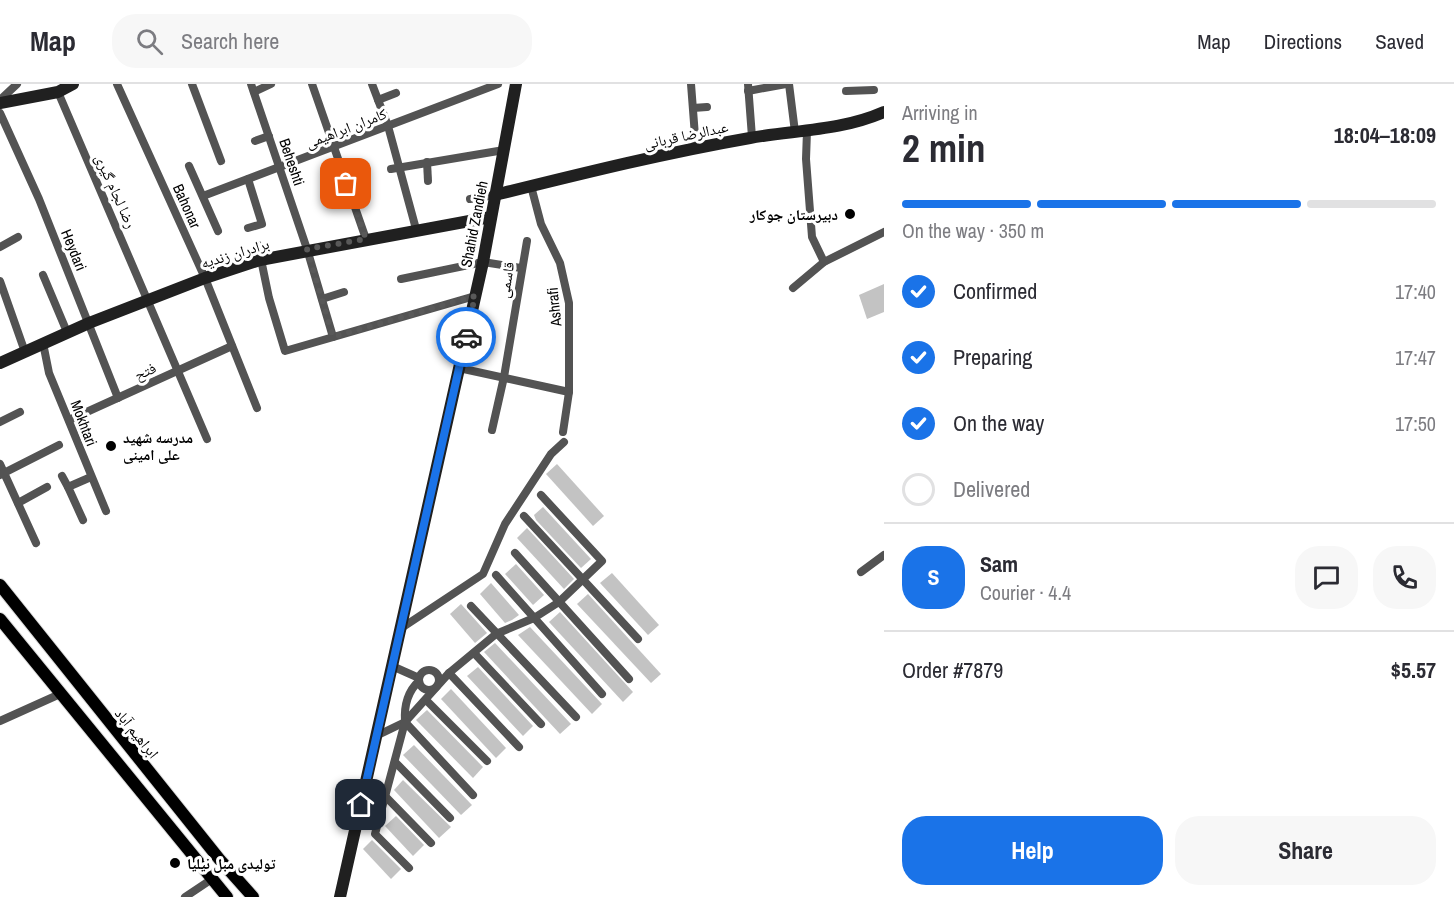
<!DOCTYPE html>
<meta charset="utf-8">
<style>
body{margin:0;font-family:"Archivo Narrow","Noto Naskh Arabic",sans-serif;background:#f7f7f7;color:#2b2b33;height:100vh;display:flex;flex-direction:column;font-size:22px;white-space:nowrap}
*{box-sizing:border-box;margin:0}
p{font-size:20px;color:#7c7c81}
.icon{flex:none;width:33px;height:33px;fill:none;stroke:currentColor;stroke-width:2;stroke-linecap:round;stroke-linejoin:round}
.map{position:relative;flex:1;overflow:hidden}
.details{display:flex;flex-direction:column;background:#fff;width:570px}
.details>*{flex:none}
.pin{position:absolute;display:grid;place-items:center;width:51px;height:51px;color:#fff;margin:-26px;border-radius:12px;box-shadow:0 3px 9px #0006}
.courier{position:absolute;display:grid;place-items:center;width:60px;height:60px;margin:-30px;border:4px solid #1a73e8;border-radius:50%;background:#fff;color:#222;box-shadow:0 2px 8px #0007}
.overview em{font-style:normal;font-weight:700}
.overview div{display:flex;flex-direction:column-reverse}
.overview{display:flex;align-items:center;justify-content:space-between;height:102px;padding:0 18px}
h1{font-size:39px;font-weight:700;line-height:45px}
.bar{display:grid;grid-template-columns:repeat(4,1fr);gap:9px 6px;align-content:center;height:72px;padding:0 18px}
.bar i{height:8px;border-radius:4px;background:#e1e1e2}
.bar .selected{background:#1a73e8}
.bar p{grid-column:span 4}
.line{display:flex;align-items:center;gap:15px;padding:0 18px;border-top:2px solid #e1e1e2}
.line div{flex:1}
.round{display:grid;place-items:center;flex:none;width:63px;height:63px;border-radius:24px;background:#f7f7f7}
ol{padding:0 18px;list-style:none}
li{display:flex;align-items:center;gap:18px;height:66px}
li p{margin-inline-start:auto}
li .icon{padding:6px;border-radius:50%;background:#1a73e8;color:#fff;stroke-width:4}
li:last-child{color:#7c7c81}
li i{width:33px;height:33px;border:3px solid #e1e1e2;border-radius:50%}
.primary-button{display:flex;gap:12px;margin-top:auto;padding:12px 18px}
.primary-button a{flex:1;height:69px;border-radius:24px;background:#1a73e8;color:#fff;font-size:24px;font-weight:700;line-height:69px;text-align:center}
.primary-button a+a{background:#f7f7f7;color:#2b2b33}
header{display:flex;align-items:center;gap:36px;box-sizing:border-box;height:84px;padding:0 30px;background:#fff;border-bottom:2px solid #e1e1e2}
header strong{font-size:28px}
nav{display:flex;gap:33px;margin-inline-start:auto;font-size:21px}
.search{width:420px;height:54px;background:#f7f7f7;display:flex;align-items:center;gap:15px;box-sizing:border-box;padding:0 21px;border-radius:24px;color:#7c7c81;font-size:22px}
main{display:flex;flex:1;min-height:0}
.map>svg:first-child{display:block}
</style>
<header>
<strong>Map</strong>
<div class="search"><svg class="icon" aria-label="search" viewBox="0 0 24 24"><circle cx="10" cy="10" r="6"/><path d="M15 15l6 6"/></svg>Search here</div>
<nav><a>Map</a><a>Directions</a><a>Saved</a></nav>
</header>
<main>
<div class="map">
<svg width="884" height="813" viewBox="0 0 884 813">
<rect width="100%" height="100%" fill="#fff"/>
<g fill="#c3c3c3">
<polygon points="884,200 884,228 867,235 859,211"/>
<polygon points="557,380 604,432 593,442 546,390"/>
<polygon points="543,423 591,475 581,484 536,436 534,431"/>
<polygon points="527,444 574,495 564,505 517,454"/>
<polygon points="516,480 544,511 533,521 505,490"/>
<polygon points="612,489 659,541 648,551 600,499"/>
<polygon points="491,499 519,531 512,536 505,539 480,510"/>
<polygon points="588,510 661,590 651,599 577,520"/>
<polygon points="461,520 487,549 475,559 450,530"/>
<polygon points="560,528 633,608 623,618 549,538"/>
<polygon points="530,543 602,620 592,630 518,551"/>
<polygon points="495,559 571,640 560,650 484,568"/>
<polygon points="478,583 533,642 523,652 467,592"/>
<polygon points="451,605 506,664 496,674 441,615"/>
<polygon points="427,626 483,683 473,694 416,636"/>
<polygon points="414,661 472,721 461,731 403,671"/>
<polygon points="403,696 451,743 439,754 394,706"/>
<polygon points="396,732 424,761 413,772 385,742"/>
<polygon points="372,756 401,785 391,795 363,765"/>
</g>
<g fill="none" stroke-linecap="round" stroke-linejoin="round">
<g stroke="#dbdbdb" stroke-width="14">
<g id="primary">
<polyline points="0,501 220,776 253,813"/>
<polyline points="0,535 227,813"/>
</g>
</g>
<g stroke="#535353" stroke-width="8">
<polyline points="117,0 205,194 257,324"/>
<polyline points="192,0 221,77"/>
<polyline points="251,0 307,165 333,253"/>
<polyline points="312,0 366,155"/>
<polyline points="372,0 388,42 416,145"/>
<polyline points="691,0 696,65"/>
<polyline points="748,0 752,53"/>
<polyline points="789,0 795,48"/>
<polyline points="748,7 786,0"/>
<polyline points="846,7 874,6"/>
<polyline points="58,8 207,355"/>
<polyline points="254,8 271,0"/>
<polyline points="0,16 17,0"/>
<polyline points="378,16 396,9"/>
<polyline points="693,24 707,23"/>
<polyline points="0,29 39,115 118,314"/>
<polyline points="807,47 806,75 812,153 824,178"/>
<polyline points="255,57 269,52"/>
<polyline points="427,78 428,97"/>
<polyline points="189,82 218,147"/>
<polyline points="391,85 504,66"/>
<polyline points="531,102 541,140 560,179 569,219 569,308 563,348"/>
<polyline points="203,112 498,0"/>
<polyline points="470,115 495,111"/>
<polyline points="248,144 262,140 248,95"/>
<polyline points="258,161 269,214 285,267 475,212"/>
<polyline points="0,163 18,153"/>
<polyline points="43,191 67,248"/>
<polyline points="401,195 483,178 521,184"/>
<polyline points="0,197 25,268"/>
<polyline points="793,204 824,178 884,148"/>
<polyline points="322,215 344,208"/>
<polyline points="43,259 49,289 106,427"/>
<polyline points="459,284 569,308"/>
<polyline points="69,336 232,262"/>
<polyline points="0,338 20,328"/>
<polyline points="492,346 504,293 527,157"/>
<polyline points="0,380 36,459"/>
<polyline points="0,391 59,361"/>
<polyline points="62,392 68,403"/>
<polyline points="18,419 47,403"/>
<polyline points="524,432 638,555"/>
<polyline points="83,436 68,403 91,393"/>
<polyline points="515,469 629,595"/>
<polyline points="861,488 884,471"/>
<polyline points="496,491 602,610"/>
<polyline points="471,522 576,633"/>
<polyline points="400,545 483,490 505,440 551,370 564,358"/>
<polyline points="474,569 541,640"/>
<polyline points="392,582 419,594"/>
<circle cx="429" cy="596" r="10"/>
<polyline points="449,589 519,663"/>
<polyline points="426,616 487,677"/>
<polyline points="0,637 60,610"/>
<path d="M 405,638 C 404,623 407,608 419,597"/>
<polyline points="376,652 405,638 449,589 496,550 534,534 559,518 602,477 541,411"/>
<polyline points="395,678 450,734"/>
<polyline points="385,712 431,759"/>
<polyline points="409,784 375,750 405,638 473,711"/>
<polyline points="185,813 212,795"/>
</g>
<g stroke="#202020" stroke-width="12">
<polyline points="0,19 58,8 73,0"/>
<path d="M 495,111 C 580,90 664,69 750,54 C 795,46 841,47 884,28"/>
<polyline points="0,279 89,239 205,194 260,176 491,133"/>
<polyline points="340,813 483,178 516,0"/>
</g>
<use href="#primary" stroke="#000" stroke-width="12"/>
</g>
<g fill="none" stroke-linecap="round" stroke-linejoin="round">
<polyline stroke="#595959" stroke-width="6" stroke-dasharray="0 10.8" points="346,100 366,155 307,165 333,253 475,212 466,253"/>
<polyline stroke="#1a73e8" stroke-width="8" points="361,721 466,253"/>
</g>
<g fill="#000" stroke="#fff" stroke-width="2">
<circle cx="850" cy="130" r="6"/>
<circle cx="111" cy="362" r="6"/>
<circle cx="175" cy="779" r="6"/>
</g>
<g text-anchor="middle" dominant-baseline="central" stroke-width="6" stroke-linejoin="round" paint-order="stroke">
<g font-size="15" fill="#000" stroke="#fff">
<text transform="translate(346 44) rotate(-21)">کامران ابراهیمی</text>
<text transform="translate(686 51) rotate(-12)">عبدالرضا قربانی</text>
<text transform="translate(292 78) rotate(71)">Beheshti</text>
<text transform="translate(116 107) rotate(66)">رضا لجام گیری</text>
<text transform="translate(187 122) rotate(66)">Bahonar</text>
<text transform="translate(474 140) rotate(-79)">Shahid Zandieh</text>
<text transform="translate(74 166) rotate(68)">Heydari</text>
<text transform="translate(235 169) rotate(-17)">برادران زندیه</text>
<text transform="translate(506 196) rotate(-81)">قاسمی</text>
<text transform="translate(554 223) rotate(-96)">Ashrafi</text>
<text transform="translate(145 287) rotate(-24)">فتح</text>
<text transform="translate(84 339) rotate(69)">Mokhtari</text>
<text transform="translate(137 649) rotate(51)">ابراهیم آباد</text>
</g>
<g font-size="15" font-weight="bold" fill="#000" stroke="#fff" text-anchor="start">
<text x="838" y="130" text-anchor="end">دبیرستان جوکار</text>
<text x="123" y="353">مدرسه شهید<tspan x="123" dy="17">علی امینی</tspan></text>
<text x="187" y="779">تولیدی مبل نیلیا</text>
</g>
</g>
</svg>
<div class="pin" style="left:346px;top:100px;background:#ea580c"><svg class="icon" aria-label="bag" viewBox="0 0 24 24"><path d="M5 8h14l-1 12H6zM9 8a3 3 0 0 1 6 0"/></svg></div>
<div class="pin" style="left:361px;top:721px;background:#1f2937"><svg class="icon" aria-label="home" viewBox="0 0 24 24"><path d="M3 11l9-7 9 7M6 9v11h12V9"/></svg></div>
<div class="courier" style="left:466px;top:253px"><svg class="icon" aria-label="car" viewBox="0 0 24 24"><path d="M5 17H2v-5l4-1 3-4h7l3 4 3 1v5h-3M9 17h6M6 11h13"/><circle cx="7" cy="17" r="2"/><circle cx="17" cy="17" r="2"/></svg></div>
</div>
<section class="details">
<div class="overview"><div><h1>2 min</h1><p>Arriving in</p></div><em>18:04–18:09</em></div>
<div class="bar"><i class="selected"></i><i class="selected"></i><i class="selected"></i><i></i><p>On the way · 350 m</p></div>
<ol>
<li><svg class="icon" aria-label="check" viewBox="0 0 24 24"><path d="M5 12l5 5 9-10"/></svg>Confirmed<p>17:40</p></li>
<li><svg class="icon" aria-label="check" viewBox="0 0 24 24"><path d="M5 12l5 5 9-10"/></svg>Preparing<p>17:47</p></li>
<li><svg class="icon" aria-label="check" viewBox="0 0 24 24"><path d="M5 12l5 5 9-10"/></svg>On the way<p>17:50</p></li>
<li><i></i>Delivered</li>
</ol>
<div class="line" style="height:108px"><b class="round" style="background:#1a73e8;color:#fff">S</b><div><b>Sam</b><p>Courier · 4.4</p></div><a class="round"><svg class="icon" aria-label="chat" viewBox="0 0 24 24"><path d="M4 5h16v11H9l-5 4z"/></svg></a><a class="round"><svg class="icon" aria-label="phone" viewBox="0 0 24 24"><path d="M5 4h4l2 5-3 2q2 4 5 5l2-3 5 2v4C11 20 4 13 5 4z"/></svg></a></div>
<div class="line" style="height:78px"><div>Order #7879</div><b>$5.57</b></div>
<div class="primary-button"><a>Help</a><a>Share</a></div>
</section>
</main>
